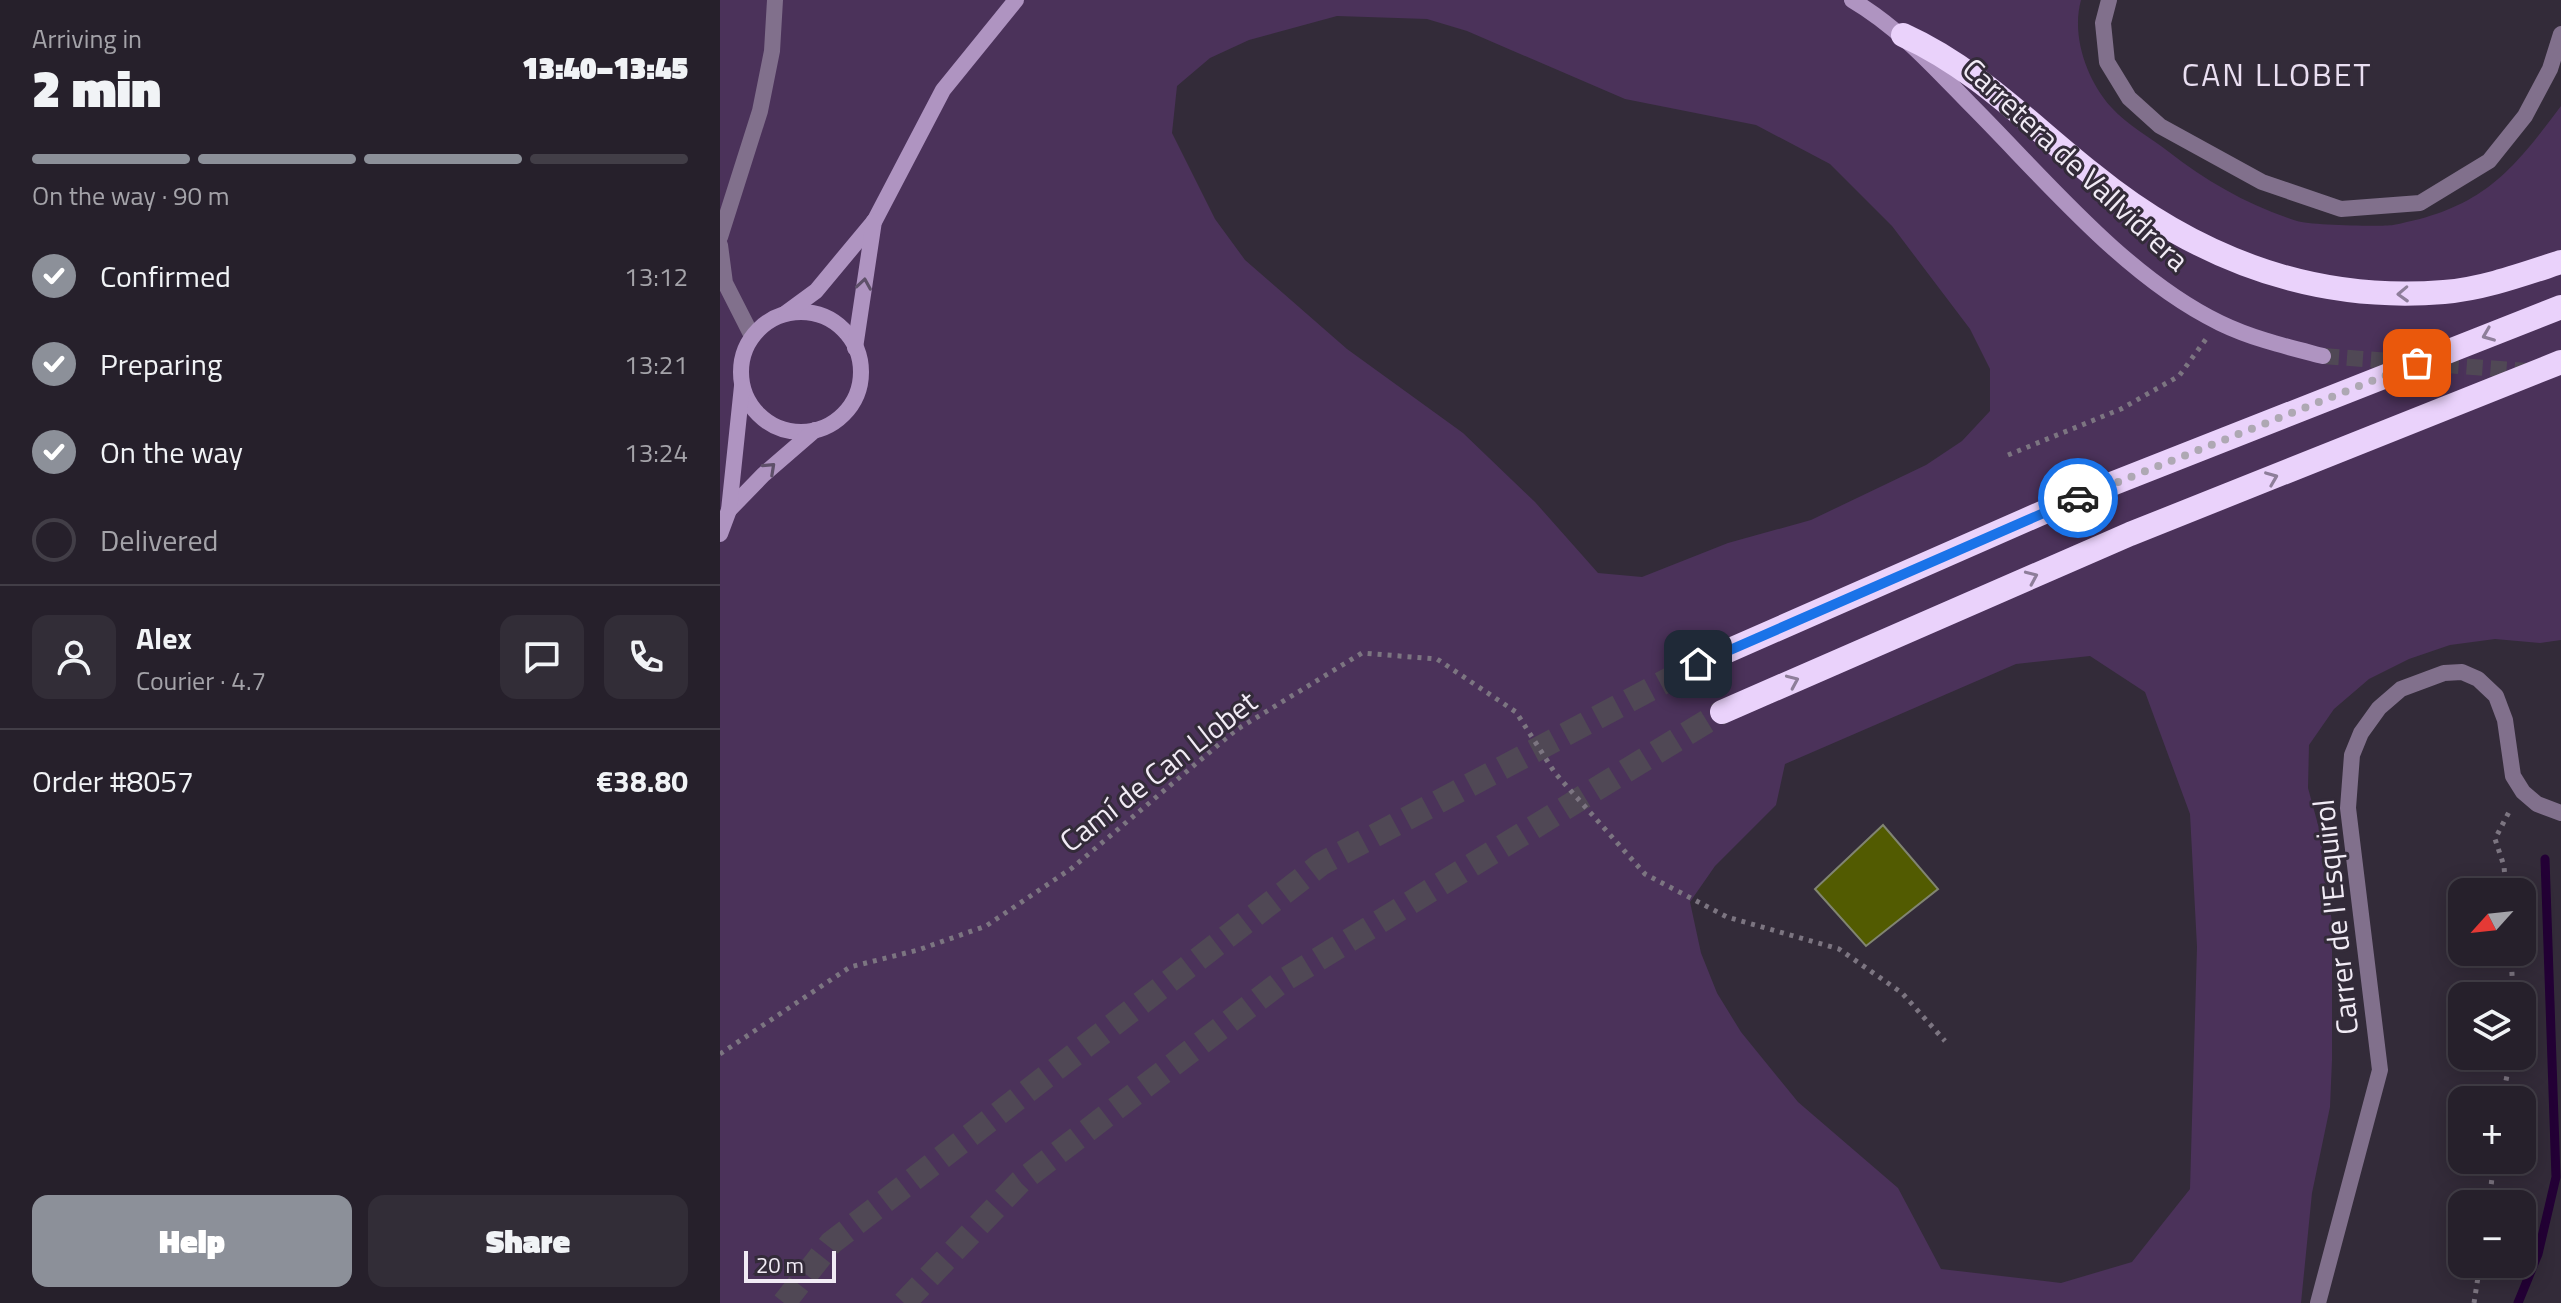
<!DOCTYPE html>
<meta charset="utf-8">
<style>
body{margin:0;font-family:"Titillium Web",sans-serif;background:#322d37;color:#f1f3f6;height:100vh;display:flex;flex-direction:column;font-size:30px;white-space:nowrap}
*{box-sizing:border-box;margin:0}
p{font-size:26px;color:#a4a3a9}
.icon{flex:none;width:44px;height:44px;fill:none;stroke:currentColor;stroke-width:2;stroke-linecap:round;stroke-linejoin:round}
.map{position:relative;flex:1;overflow:hidden}
.side{display:flex;flex-direction:column;background:#26202b;width:720px}
.side>*{flex:none}
.needle{width:52px;rotate:243deg}
.controls{position:absolute;left:1728px;top:878px;display:grid;gap:16px}
.controls a{display:grid;place-items:center;width:88px;height:88px;border-radius:16px;background:#26202b;box-shadow:0 4px 20px #0003,0 0 0 2px #423e47;font-size:40px}
.scale{position:absolute;left:24px;bottom:20px;width:92px;box-sizing:border-box;padding-left:8px;border:4px solid #f1ebf5;border-top:0;font-size:22px;line-height:28px;white-space:nowrap;color:#f1ebf5;-webkit-text-stroke:6px #332b39;paint-order:stroke}
.pin{position:absolute;display:grid;place-items:center;width:68px;height:68px;color:#fff;margin:-34px;border-radius:16px;box-shadow:0 4px 12px #0006}
.courier{position:absolute;display:grid;place-items:center;width:80px;height:80px;margin:-40px;border:6px solid #1a73e8;border-radius:50%;background:#fff;color:#222;box-shadow:0 2px 10px #0007}
.head em{font-style:normal;font-weight:800}
.head div{display:flex;flex-direction:column-reverse}
.head{display:flex;align-items:center;justify-content:space-between;height:136px;padding:0 32px}
h1{font-size:52px;font-weight:800;line-height:60px}
.bar{display:grid;grid-template-columns:repeat(4,1fr);gap:12px 8px;align-content:center;height:96px;padding:0 32px}
.bar i{height:10px;border-radius:6px;background:#423e47}
.bar .on{background:#8c9099}
.bar p{grid-column:span 4}
.line{display:flex;align-items:center;gap:20px;padding:0 32px;border-top:2px solid #423e47}
.line div{flex:1}
.round{display:grid;place-items:center;flex:none;width:84px;height:84px;border-radius:16px;background:#322d37}
ol{padding:0 32px;list-style:none}
li{display:flex;align-items:center;gap:24px;height:88px}
li p{margin-inline-start:auto}
li .icon{padding:8px;border-radius:50%;background:#8c9099;color:#fff;stroke-width:4}
li:last-child{color:#a4a3a9}
li i{width:44px;height:44px;border:4px solid #423e47;border-radius:50%}
.button{display:flex;gap:16px;margin-top:auto;padding:16px 32px}
.button a{flex:1;height:92px;border-radius:16px;background:#8c9099;color:#fff;font-size:32px;font-weight:800;line-height:92px;text-align:center}
.button a+a{background:#322d37;color:#f1f3f6}
main{display:flex;flex:1;min-height:0}
.map>svg:first-child{display:block}
</style>
<main>
<section class="side">
<div class="head"><div><h1>2 min</h1><p>Arriving in</p></div><em>13:40–13:45</em></div>
<div class="bar"><i class="on"></i><i class="on"></i><i class="on"></i><i></i><p>On the way · 90 m</p></div>
<ol>
<li><svg class="icon" aria-label="check" viewBox="0 0 24 24"><path d="M5 12l5 5 9-10"/></svg>Confirmed<p>13:12</p></li>
<li><svg class="icon" aria-label="check" viewBox="0 0 24 24"><path d="M5 12l5 5 9-10"/></svg>Preparing<p>13:21</p></li>
<li><svg class="icon" aria-label="check" viewBox="0 0 24 24"><path d="M5 12l5 5 9-10"/></svg>On the way<p>13:24</p></li>
<li><i></i>Delivered</li>
</ol>
<div class="line" style="height:144px"><a class="round"><svg class="icon" aria-label="person" viewBox="0 0 24 24"><circle cx="12" cy="8" r="4"/><path d="M4 21q1-7 8-7t8 7"/></svg></a><div><b>Alex</b><p>Courier · 4.7</p></div><a class="round"><svg class="icon" aria-label="chat" viewBox="0 0 24 24"><path d="M4 5h16v11H9l-5 4z"/></svg></a><a class="round"><svg class="icon" aria-label="phone" viewBox="0 0 24 24"><path d="M5 4h4l2 5-3 2q2 4 5 5l2-3 5 2v4C11 20 4 13 5 4z"/></svg></a></div>
<div class="line" style="height:104px"><div>Order #8057</div><b>€38.80</b></div>
<div class="button"><a>Help</a><a>Share</a></div>
</section>
<div class="map">
<svg width="1841" height="1303" viewBox="0 0 1841 1303">
<rect width="100%" height="100%" fill="#332b39"/>
<path fill="#4b325a" fill-rule="evenodd" d="M 0,0 L 1361,0 C 1351,36 1367,80 1391,107 C 1407,125 1430,137 1449,152 C 1487,182 1530,206 1577,221 C 1588,225 1661,227 1673,225 C 1762,208 1790,174 1841,106 L 1841,640 L 1820,643 L 1775,639 L 1730,645 L 1689,659 L 1649,679 L 1614,709 L 1589,745 L 1588,788 L 1600,832 L 1612,923 L 1612,1060 L 1610,1107 L 1592,1193 L 1581,1303 L 0,1303 ZM 617,16 L 707,19 L 747,31 L 905,99 L 1036,125 L 1110,164 L 1172,226 L 1250,329 L 1270,369 L 1270,411 L 1242,441 L 1206,465 L 1091,520 L 1008,543 L 922,577 L 878,573 L 815,502 L 743,433 L 627,349 L 525,260 L 495,219 L 452,133 L 457,86 L 490,58 L 529,40 ZM 1370,656 L 1425,692 L 1470,814 L 1477,947 L 1470,1189 L 1412,1262 L 1341,1283 L 1221,1269 L 1178,1188 L 1078,1102 L 1021,1032 L 997,993 L 981,953 L 970,902 L 995,866 L 1056,805 L 1065,764 L 1296,664 Z"/>
<g fill="none" stroke-linecap="round" stroke-linejoin="round">
<polyline stroke="#230035" stroke-width="9" points="1798,1303 1818,1254 1836,1177 1825,859"/>
</g>
<polygon fill="#525b01" stroke="#818572" stroke-width="2" points="1163,825 1218,889 1146,946 1095,889"/>
<g fill="none" stroke-linecap="round" stroke-linejoin="round">
<polyline stroke="#504855" stroke-width="16" stroke-dasharray="16 8" stroke-linecap="butt" points="1603,356 1807,371"/>
<g stroke="#504855" stroke-width="24" stroke-dasharray="24 12" stroke-linecap="butt">
<polyline points="64,1303 111,1243 601,864 978,664"/>
<polyline points="184,1303 300,1182 561,982 1002,712"/>
</g>
<g stroke="#7c7581" stroke-width="5" stroke-dasharray="4 6" stroke-linecap="butt">
<polyline points="1288,455 1401,409 1459,376 1486,339"/>
<polyline points="1786,892 1784,866 1775,839 1790,810"/>
<polyline points="1791,952 1793,996"/>
<polyline points="0,1054 130,967 198,950 266,926 352,868 516,730 642,653 717,659 796,712 835,773 925,874 1007,917 1119,949 1182,993 1225,1041"/>
<polyline points="1782,1100 1791,1056"/>
<polyline points="1769,1204 1774,1160"/>
<polyline points="1754,1303 1760,1264"/>
</g>
<g stroke="#81708c" stroke-width="16">
<polyline points="1389,0 1383,23 1387,62 1409,98 1440,126 1542,182 1621,209 1700,203 1769,161 1805,116 1830,69 1841,34"/>
<polyline points="0,237 40,111 52,51 55,0"/>
<polyline points="0,245 5,283 32,336"/>
<polyline points="1598,1303 1660,1070 1628,808 1632,755 1641,733 1659,708 1681,689 1724,673 1742,672 1758,679 1776,696 1785,720 1793,776 1803,792 1817,804 1841,813"/>
</g>
<g stroke="#af94c1" stroke-width="16">
<path d="M 1132,0 C 1178,27 1213,66 1250,104 C 1324,178 1405,277 1500,323 C 1533,339 1568,347 1603,356"/>
<circle cx="81" cy="372" r="60"/>
<polyline points="66,313 96,291 155,220 223,90 296,0"/>
<polyline points="135,348 154,221"/>
<polyline points="9,510 43,475 95,430"/>
<polyline points="0,534 9,510 22,386"/>
</g>
<g stroke="#ead2fb" stroke-width="24">
<path d="M 1183,35 C 1256,68 1309,124 1372,174 C 1474,257 1591,303 1724,292 C 1763,289 1804,274 1841,262"/>
<polyline points="978,664 1356,498 1841,307"/>
<polyline points="1002,712 1410,534 1841,362"/>
</g>
</g>
<defs><path id="oneway-chevron" d="M-2-3.5L2.5 0L-2 3.5" fill="none" stroke-width="1.6" stroke-linecap="round" stroke-linejoin="round" transform="scale(2)"/></defs>
<g stroke="#5e5069">
<use href="#oneway-chevron" transform="translate(144 284) rotate(-81)"/>
<use href="#oneway-chevron" transform="translate(50 468) rotate(-43)"/>
</g>
<g stroke="#8e7e9a">
<use href="#oneway-chevron" transform="translate(1683 294) rotate(178)"/>
<use href="#oneway-chevron" transform="translate(1768 335) rotate(158)"/>
<use href="#oneway-chevron" transform="translate(1552 478) rotate(-22)"/>
<use href="#oneway-chevron" transform="translate(1312 577) rotate(-24)"/>
<use href="#oneway-chevron" transform="translate(1073 681) rotate(-24)"/>
</g>
<g fill="none" stroke-linecap="round" stroke-linejoin="round">
<polyline stroke="#aea8b3" stroke-width="8" stroke-dasharray="0 14.4" points="1358,498 1697,363"/>
<polyline stroke="#1a73e8" stroke-width="10" points="978,664 1358,498"/>
</g>
<g text-anchor="middle" dominant-baseline="central" stroke-width="6" stroke-linejoin="round" paint-order="stroke">
<g font-size="30" fill="#f1ebf5" stroke="#332b39">
<text transform="translate(1356 164) rotate(43)">Carretera de Vallvidrera</text>
<text transform="translate(438 771) rotate(-38)">Camí de Can Llobet</text>
<text transform="translate(1615 917) rotate(-96)">Carrer de l'Esquirol</text>
</g>
<g font-size="32" letter-spacing="2" fill="#eadff2" stroke="#332b39">
<text x="1557" y="74">CAN LLOBET</text>
</g>
</g>
</svg>
<div class="controls">
<a><svg class="needle" viewBox="-14 -14 28 28"><path d="M0-13l5 13h-10z" fill="#e53935"/><path d="M0 13l5-13h-10z" fill="#a4a3a9"/></svg></a>
<a><svg class="icon" aria-label="layers" viewBox="0 0 24 24"><path d="M12 4l9 5-9 5-9-5zM3 14l9 5 9-5"/></svg></a>
<a>+</a>
<a>−</a>
</div>
<div class="scale">20 m</div>
<div class="pin" style="left:1697px;top:363px;background:#ea580c"><svg class="icon" aria-label="bag" viewBox="0 0 24 24"><path d="M5 8h14l-1 12H6zM9 8a3 3 0 0 1 6 0"/></svg></div>
<div class="pin" style="left:978px;top:664px;background:#1f2937"><svg class="icon" aria-label="home" viewBox="0 0 24 24"><path d="M3 11l9-7 9 7M6 9v11h12V9"/></svg></div>
<div class="courier" style="left:1358px;top:498px"><svg class="icon" aria-label="car" viewBox="0 0 24 24"><path d="M5 17H2v-5l4-1 3-4h7l3 4 3 1v5h-3M9 17h6M6 11h13"/><circle cx="7" cy="17" r="2"/><circle cx="17" cy="17" r="2"/></svg></div>
</div>
</main>
